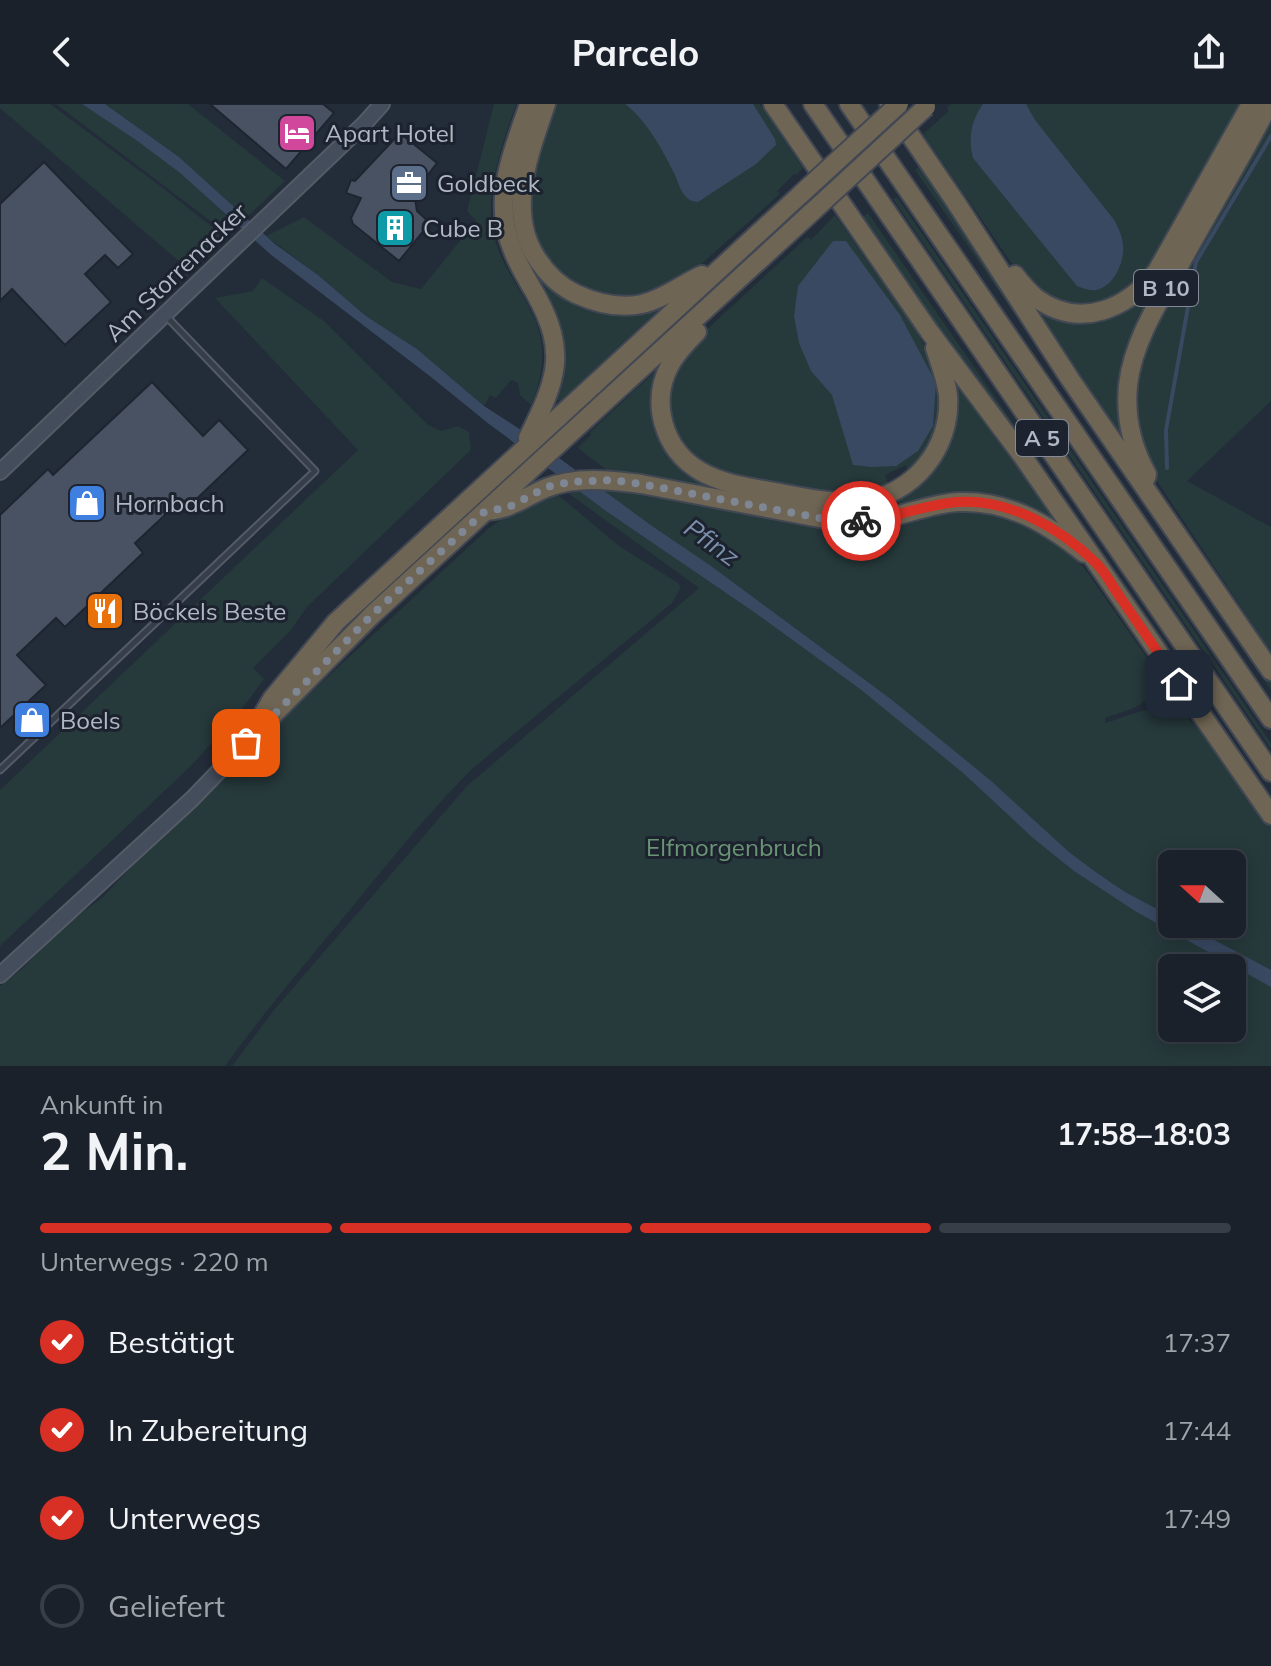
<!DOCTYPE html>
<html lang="de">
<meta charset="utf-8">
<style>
body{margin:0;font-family:Mulish,sans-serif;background:#232933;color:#f1f3f6;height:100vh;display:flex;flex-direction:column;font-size:30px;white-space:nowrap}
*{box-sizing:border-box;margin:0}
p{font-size:26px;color:#9fa3a9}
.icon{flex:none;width:44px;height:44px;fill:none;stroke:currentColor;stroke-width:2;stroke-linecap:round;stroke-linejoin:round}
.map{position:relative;height:962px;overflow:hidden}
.panel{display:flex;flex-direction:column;background:#1a212b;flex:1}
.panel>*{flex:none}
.needle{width:52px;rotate:291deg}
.buttons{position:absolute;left:1158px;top:746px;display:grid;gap:16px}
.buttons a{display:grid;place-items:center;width:88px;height:88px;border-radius:12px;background:#1a212b;box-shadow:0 4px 20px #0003,0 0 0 2px #383e47;font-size:40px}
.pin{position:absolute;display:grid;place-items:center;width:68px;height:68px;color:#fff;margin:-34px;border-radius:16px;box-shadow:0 4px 12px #0006}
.courier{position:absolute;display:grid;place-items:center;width:80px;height:80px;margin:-40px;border:6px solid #d93025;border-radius:50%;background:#fff;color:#222;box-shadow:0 2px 10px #0007}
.overview em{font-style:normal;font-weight:700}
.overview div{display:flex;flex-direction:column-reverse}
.overview{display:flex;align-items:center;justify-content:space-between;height:136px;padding:0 40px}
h1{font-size:52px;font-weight:700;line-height:60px}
.bar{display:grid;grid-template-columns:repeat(4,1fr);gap:12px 8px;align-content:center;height:96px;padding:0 40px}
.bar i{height:10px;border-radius:6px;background:#383e47}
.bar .selected{background:#d93025}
.bar p{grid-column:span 4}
ol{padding:0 40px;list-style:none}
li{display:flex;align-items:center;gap:24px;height:88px}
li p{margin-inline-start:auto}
li .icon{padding:8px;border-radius:50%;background:#d93025;color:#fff;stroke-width:4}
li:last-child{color:#9fa3a9}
li i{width:44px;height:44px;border:4px solid #383e47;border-radius:50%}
header{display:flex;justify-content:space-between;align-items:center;height:104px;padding:0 40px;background:#1a212b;font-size:36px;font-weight:700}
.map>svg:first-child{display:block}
</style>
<header><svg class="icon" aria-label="back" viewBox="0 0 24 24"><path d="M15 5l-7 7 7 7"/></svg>Parcelo<svg class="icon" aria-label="share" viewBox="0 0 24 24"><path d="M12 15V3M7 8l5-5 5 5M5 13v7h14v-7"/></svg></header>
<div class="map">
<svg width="1271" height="962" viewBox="0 0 1271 962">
<rect width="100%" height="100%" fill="#232c39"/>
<g fill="#26393b" fill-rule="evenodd">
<polygon points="0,0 50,0 163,84 226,134 180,178 179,177 188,165 0,4"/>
<polygon points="56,0 82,0 136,36 180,69 238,122 229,131"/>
<polygon points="105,0 188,0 285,77 246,114 179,53"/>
<path d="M 494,0 L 516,0 C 502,44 481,93 496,139 C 504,165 522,187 533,211 C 547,240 544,272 531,301 L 520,291 L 518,279 L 511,276 L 496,294 L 490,291 L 484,302 L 417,245 L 366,212 L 318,171 L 266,132 L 304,113 L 392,178 L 421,185 L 476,117 L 467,107 Z"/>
<polygon points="553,0 760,0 803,64 796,71 794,70 777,87 780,90 698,163 657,189 616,195 569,179 541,150 531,124 530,77"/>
<polygon points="951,0 1243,0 1164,141 1139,177 1111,197 1082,202 1069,200 1051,194 1027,176 1010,157 923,30 949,7 947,4"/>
<polygon points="1271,11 1271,297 1187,377 1271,423 1271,553 1253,521 1157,377 1145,354 1137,331 1134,289 1148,233"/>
<polygon points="518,52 515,95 561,190 668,197 560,297 554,294 562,258 527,163 509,109"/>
<path d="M 923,57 L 1271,576 L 1271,586 C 1152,413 1035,238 915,66 Z"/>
<polygon points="897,93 1271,639 1271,645 919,133 893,95"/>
<polygon points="868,109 1212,608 1261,681 858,116"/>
<path d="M 835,111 L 916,227 C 935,260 949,297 934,335 C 929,348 916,360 908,371 L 906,361 L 885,371 L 888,380 L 890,379 L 882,387 L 839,392 L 716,369 L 684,347 L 666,302 L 674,265 L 704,228 L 805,135 L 808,133 L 811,136 Z"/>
<polygon points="1178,145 1141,219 1130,351 1030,199 1099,216"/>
<polygon points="262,174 324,217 428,321 441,327 458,322 469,328 471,346 308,502 290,527 253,564 264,575 245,601 192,661 0,842 0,686 358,346 215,194 253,187"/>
<polygon points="663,260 659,270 682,362 843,405 929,368 951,269 1069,430 1027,404 894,406 844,411 650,373 609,368 578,344 591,331 590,328"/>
<path d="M 592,386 L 619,387 L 674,397 L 676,394 L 827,422 L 923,412 L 974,403 L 1036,422 L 1070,450 L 1085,465 L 1152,561 C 1168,598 1131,605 1105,614 L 1105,619 C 1123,614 1154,600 1172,604 C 1197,609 1252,699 1271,723 L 1271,962 L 232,962 L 274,906 L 467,682 L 699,484 L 568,389 ZM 1172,760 L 1232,760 L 1232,820 L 1172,820 ZM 1172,864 L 1232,864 L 1232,924 L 1172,924 Z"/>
<path d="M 558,391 L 619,442 L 678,479 L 681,483 L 672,499 L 472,665 C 426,711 385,763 344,813 C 303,862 262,911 225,962 L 0,962 L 0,882 L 24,863 L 64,822 L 103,793 L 147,746 L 209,689 L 260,635 L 488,425 L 513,407 L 537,395 L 539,397 Z"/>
</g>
<g fill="#394962">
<polygon points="82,0 105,0 179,53 275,140 318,171 366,212 417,245 484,302 518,324 652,422 711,462 892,596 990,676 1069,748 1097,769 1125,788 1172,813 1172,820 1184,820 1271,866 1271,883 1135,807 1074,767 1033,734 962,668 860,585 754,508 606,407 489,320 431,273 270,150 180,69 136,36"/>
<path d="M 625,0 L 753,0 L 775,35 L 776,41 L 756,60 L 698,98 C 692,97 690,97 686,93 C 680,87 678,77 674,69 C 662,45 647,17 625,0 Z"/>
<path d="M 983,0 L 1026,0 L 1035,16 L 1115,117 C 1117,122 1121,129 1122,135 C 1127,153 1116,182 1096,186 C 1089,187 1083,184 1077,182 L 973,54 C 968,34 971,17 983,0 Z"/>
<polygon points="833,137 846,137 900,211 936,279 933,322 918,347 896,362 872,363 853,361 832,291 811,267 799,239 794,212 798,182"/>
</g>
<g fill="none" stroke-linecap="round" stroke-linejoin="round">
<polyline stroke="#394962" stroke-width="4" points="1167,364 1166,326 1196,158 1271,32"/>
</g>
<g fill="#495262" stroke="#1e2530" stroke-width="2">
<polygon points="210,0 323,0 334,9 286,65"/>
<polygon points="400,29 437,59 424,76 415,95 417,107 430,119 399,157 353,120 351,114 361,94 346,89 351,76 355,77"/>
<polygon points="44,58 133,150 118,164 105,151 85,170 111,198 65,241 12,185 0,197 0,100"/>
<polygon points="152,278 203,332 219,316 248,346 188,403 181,396 135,439 143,449 65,523 56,514 17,551 46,581 0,624 0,411 48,365 53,371"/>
</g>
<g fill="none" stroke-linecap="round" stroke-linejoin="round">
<g stroke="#545b67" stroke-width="9">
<polyline id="lane" points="0,666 315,367 165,211"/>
</g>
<g stroke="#545b67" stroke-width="18">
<g id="secondary">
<polyline points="0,368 364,20 382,0"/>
<polyline points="0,871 192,695 246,639"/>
</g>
</g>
<g stroke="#414854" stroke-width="22">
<g id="highway">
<path d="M 546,0 C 530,48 506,106 536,153 C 546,169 559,182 576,190 C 596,199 619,205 642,200 C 664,195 682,180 702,171"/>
<polyline points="773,0 929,227 1021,350 1271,711"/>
<polyline points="813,0 1271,668"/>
<polyline points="849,0 1271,615"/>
<polyline points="889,0 955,97 1070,275 1271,567"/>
<path d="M 1015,171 C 1021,179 1028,187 1036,194 C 1080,226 1127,205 1157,167 L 1251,0"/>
<path d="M 697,228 C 687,238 677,248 670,261 C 650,298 663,345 700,367 C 724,381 754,384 781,389 C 807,394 833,400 860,397 C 913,392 952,344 948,291 C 946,275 940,260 935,244"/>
<path d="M 528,334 C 555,278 569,250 536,191 C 524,170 511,149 506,125 C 497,82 516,39 529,0"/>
<path d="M 1146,374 L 1147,370 C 1132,343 1125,312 1128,281 C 1133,238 1158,199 1179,162 C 1208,108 1241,55 1269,0"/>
<path d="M 487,407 C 495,406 504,405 511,401 C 523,396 534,389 546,384 C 576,372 609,376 641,380 L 830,416 C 849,417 867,418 886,414 C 910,409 935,399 959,398 C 1009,396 1047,420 1084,449"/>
<polyline points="271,613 372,511 813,107"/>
<polyline points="246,639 272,595 336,518 801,90"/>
</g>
</g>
<use href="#lane" stroke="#363e49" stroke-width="5"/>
<use href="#secondary" stroke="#444d5c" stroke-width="14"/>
<use href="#highway" stroke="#6f6554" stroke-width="18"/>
<g stroke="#414854" stroke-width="22" stroke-linecap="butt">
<g id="highway-bridge">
<polyline points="801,90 899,0"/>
<polyline points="813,107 926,3"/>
</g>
</g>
<use href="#highway-bridge" stroke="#6f6554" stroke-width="18"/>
</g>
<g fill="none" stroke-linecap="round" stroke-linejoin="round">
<polyline stroke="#7f8794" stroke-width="8" stroke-dasharray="0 14.4" points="246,639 372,511 484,408 509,403 547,383 570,378 613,376 641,380 830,416 861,417"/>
<path stroke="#d93025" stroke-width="10" d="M 861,417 C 893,414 924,401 957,398 C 1008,394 1060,424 1095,458 C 1105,467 1112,482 1120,493 C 1140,522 1160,551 1179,580"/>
</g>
<defs>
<g id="hotel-square" transform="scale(2)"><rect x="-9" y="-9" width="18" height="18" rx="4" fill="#d1479c" stroke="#1c232e"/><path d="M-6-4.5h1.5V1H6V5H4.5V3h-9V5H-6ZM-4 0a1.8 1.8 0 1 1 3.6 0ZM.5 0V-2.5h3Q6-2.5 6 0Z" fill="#fff"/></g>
<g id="office-square" transform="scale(2)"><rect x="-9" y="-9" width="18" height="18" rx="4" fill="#5c6f8a" stroke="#1c232e"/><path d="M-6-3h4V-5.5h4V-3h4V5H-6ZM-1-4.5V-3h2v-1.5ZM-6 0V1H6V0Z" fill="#fff"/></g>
<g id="building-square" transform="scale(2)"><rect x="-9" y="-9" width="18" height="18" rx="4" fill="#0f9aa8" stroke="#1c232e"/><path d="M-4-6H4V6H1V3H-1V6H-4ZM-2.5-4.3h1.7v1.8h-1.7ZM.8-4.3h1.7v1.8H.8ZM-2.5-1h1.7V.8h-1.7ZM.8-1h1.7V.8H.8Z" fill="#fff"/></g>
<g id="shop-square" transform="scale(2)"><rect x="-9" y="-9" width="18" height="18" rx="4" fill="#3f7fe0" stroke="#1c232e"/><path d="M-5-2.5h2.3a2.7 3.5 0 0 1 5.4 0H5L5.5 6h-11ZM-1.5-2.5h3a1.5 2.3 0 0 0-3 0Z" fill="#fff"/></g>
<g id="restaurant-square" transform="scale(2)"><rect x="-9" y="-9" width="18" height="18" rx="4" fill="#e8710a" stroke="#1c232e"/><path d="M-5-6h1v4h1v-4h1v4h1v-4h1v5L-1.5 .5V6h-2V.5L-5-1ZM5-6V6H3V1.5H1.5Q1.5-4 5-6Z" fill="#fff"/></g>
</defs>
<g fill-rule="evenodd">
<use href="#hotel-square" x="297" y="29"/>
<use href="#office-square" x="409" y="79"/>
<use href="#building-square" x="395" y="124"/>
<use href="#shop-square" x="87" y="399"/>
<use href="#restaurant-square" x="105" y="507"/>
<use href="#shop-square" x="32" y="616"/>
</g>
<g text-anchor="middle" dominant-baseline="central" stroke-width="6" stroke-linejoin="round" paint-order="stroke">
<g fill="#1c232e" stroke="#848b98" stroke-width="2">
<rect x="1134" y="166" width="64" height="36" rx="6"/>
<rect x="1016" y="316" width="52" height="36" rx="6"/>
</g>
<g font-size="22" font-weight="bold" fill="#b1b8c5">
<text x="1166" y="184">B 10</text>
<text x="1042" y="334">A 5</text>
</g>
<g font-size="24" fill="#b1b8c5" stroke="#1c232e" text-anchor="start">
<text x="325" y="29">Apart Hotel</text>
<text x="437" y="79">Goldbeck</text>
<text x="423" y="124">Cube B</text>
<text x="115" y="399">Hornbach</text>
<text x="133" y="507">Böckels Beste</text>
<text x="60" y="616">Boels</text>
</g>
<g font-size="24" fill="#b1b8c5" stroke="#1c232e">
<text transform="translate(176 168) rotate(-44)">Am Storrenacker</text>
</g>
<g font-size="24" fill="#699575" stroke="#1c232e">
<text x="734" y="743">Elfmorgenbruch</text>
</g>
<g font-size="26" font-style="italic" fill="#7b8eac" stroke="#1c232e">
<text transform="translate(712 438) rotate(36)">Pfinz</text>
</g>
</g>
</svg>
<div class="buttons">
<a><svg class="needle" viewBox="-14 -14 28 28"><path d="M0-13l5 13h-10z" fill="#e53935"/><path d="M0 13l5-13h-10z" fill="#9fa3a9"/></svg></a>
<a><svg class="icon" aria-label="layers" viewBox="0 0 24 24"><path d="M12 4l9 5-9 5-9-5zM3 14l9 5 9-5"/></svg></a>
</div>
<div class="pin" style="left:246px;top:639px;background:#ea580c"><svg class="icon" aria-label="bag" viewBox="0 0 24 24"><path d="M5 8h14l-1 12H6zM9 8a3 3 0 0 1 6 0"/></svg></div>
<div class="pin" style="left:1179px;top:580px;background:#1f2937"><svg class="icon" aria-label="home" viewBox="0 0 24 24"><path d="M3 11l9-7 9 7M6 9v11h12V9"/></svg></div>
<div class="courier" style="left:861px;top:417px"><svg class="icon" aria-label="bike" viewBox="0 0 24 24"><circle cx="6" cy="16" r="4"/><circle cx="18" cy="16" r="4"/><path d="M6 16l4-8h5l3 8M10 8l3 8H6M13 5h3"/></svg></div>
</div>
<section class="panel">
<div class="overview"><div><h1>2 Min.</h1><p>Ankunft in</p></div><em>17:58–18:03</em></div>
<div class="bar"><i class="selected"></i><i class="selected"></i><i class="selected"></i><i></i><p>Unterwegs · 220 m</p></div>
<ol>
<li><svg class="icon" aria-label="check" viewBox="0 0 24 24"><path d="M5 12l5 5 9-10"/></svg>Bestätigt<p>17:37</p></li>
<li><svg class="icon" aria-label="check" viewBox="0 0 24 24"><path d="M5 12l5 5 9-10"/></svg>In Zubereitung<p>17:44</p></li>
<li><svg class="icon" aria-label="check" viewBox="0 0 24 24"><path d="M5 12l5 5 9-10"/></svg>Unterwegs<p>17:49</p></li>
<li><i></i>Geliefert</li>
</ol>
</section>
